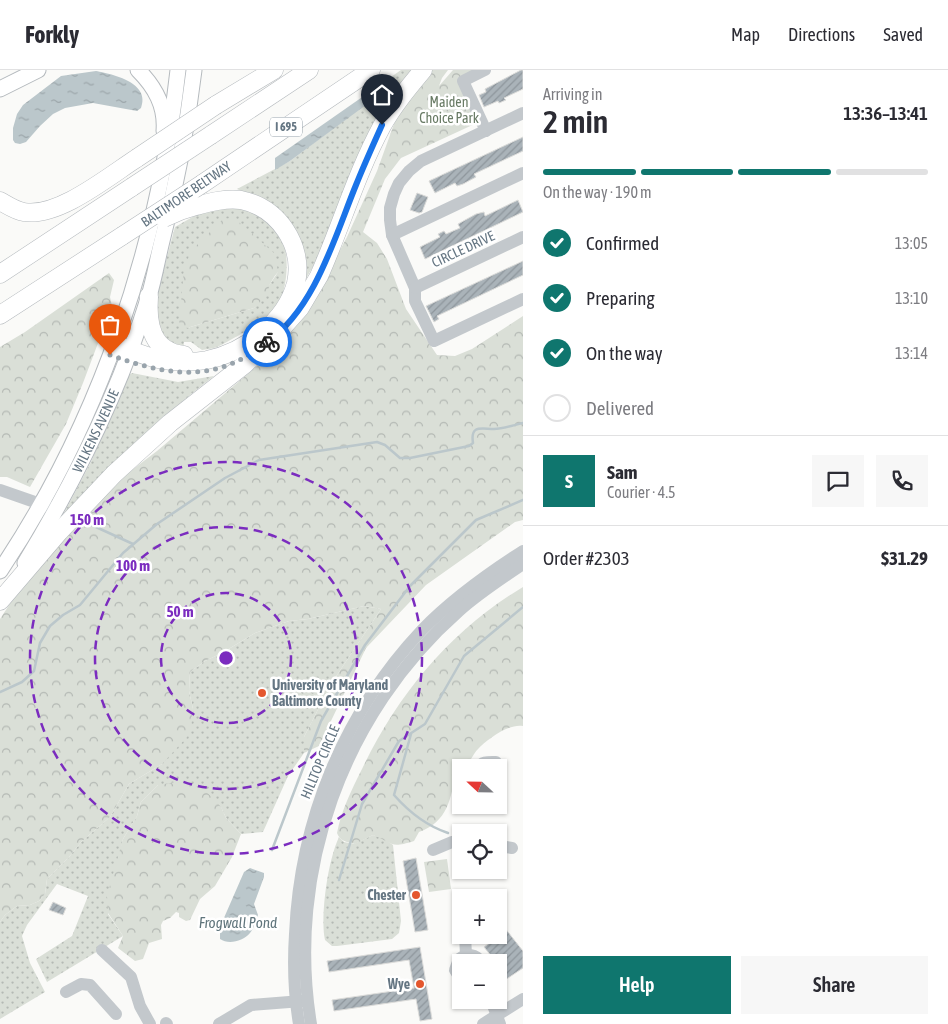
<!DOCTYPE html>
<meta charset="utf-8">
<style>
body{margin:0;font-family:"Asap Condensed",sans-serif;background:#f7f7f7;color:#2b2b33;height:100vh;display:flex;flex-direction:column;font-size:19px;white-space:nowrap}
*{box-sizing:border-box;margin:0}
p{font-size:16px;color:#7c7c81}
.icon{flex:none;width:28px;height:28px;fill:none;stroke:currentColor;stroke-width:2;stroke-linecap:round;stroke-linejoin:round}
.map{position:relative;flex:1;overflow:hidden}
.panel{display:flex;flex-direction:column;background:#fff;width:425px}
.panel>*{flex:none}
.needle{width:32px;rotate:292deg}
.fabs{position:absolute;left:452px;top:689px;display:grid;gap:10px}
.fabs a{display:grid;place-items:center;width:55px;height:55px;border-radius:0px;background:#fff;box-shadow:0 1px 4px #0004;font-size:25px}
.pin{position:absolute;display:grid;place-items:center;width:42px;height:42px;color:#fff;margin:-51px -21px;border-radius:50% 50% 50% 0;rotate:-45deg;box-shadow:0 0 5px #0007}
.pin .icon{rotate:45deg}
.courier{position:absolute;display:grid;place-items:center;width:50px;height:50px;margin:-25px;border:4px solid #1a73e8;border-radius:50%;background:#fff;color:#222;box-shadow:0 1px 6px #0007}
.headline em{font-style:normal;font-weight:600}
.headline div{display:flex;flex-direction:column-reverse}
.headline{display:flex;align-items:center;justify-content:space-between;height:85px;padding:0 20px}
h1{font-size:32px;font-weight:600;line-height:38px}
.bar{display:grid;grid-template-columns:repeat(4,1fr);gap:8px 5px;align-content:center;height:60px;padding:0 20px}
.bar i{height:6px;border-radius:4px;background:#e1e1e2}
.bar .selected{background:#0f766e}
.bar p{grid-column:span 4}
.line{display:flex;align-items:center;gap:12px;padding:0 20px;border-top:1px solid #e1e1e2}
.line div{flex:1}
.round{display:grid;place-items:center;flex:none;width:52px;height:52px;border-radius:0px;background:#f7f7f7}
ol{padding:0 20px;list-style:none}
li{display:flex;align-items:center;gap:15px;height:55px}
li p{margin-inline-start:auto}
li .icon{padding:5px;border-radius:50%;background:#0f766e;color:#fff;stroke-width:4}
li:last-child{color:#7c7c81}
li i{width:28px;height:28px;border:2px solid #e1e1e2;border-radius:50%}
.cta{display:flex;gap:10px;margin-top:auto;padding:10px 20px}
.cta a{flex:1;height:58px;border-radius:0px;background:#0f766e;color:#fff;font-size:20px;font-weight:600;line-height:58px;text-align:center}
.cta a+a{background:#f7f7f7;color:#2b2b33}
header{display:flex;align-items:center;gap:30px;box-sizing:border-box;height:70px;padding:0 25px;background:#fff;border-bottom:1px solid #e1e1e2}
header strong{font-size:24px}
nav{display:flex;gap:28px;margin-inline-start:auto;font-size:18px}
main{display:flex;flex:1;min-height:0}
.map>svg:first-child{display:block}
</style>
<header>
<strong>Forkly</strong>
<nav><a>Map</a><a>Directions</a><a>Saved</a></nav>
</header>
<main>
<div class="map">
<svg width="523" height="954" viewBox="0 0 523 954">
<defs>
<pattern id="grass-dots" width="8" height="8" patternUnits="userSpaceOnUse" patternTransform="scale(1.25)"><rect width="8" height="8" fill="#dadfd7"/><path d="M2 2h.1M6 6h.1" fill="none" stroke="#b4b9b4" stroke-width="1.8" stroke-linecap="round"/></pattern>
<pattern id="forest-crowns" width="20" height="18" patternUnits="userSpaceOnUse" patternTransform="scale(1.25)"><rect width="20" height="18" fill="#dadfd7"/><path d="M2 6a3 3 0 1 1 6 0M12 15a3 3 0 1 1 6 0" fill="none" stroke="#b4b9b4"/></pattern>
<pattern id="water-ripples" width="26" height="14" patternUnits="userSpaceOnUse" patternTransform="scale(1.25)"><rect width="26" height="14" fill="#bbc7cb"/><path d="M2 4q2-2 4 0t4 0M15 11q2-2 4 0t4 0" fill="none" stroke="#9ca6aa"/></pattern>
<pattern id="building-hatch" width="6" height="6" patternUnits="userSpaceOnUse" patternTransform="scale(1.25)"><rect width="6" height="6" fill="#aab3b9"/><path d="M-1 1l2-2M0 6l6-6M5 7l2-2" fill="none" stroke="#8e969c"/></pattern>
</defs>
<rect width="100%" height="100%" fill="#fafaf8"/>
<g fill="url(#grass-dots)" fill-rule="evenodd">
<polygon points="401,0 413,0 364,77 314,195 285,244 304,185 252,126 237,119 290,91 380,23 378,16"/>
<path d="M 243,136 C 257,143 274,152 281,167 C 291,185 287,225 275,241 C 270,248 226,273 217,277 C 212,279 206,279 202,280 L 191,272 L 184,272 L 183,282 L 166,274 L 153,239 L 175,157 L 210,137 ZM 278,202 L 254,238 L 187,258 Z"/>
<polygon points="132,303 178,312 214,306 190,325 115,391 62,447 91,392 126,307"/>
<polygon points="364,536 381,539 331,614 304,667 304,683 288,706 263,762 241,764 226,748 221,737 158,715 141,732 137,746 123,769 108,844 123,866 47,912 36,889 72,866 88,826 57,814 27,855 22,866 30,893 45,922 0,949 0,852 5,845 17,836 30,835 39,831 45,824 47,809 69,787 81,772 110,747 129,714 162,694 193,639 189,621 190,602 205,591 222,583 255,563 289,551 308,549"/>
<path d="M 373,765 L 383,768 L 393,775 L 401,851 L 399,863 L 392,869 L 337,876 L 332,876 L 325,870 C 320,845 328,790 339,767 L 344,772 L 354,774 Z"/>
</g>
<g fill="url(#forest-crowns)">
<polygon points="431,0 448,0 442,8 439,16 453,0 478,0 459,9 479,52 401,88 385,109 363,162 377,173 387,189 406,239 437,285 455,286 472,279 523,246 523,450 515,452 426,515 366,578 319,676 304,683 304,667 331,614 381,539 364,536 308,549 289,551 255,563 222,583 205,591 190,602 189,621 193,639 191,658 187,667 162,694 129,714 110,747 81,772 69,787 47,809 45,824 39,831 30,835 17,836 5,845 0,852 0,549 26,509 101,429 128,403 157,381 256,297 271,288 283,274 321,215 347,167 377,101 402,32"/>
<path d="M 232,148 L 240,153 L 275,184 L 278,202 C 268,213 266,229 254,238 L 197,255 L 187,258 L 179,255 L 184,199 L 191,181 L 223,149 Z"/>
<polygon points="109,203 114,210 110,227 112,236 83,313 66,354 30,417 7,407 0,407 0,277 25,262"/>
<path d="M 523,517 L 523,656 C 510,653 487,669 478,679 C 473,684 471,691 466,695 C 463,698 460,699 456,701 C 451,728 448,752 419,762 L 414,771 C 389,779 394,773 373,765 L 355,774 C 346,772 340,771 337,763 C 341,741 352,719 362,699 C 398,624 451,560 523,517 Z"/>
<polygon points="182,711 204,720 213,728 221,737 226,748 241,764 232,787 215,816 200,829 190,850 186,851 179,847 179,843 176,842 170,848 163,851 161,855 162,869 149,873 143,889 135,891 118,878 123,866 108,843 107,826 123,769 137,746 141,732 158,715"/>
<polygon points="447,789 451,819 429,822 424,792"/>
</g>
<g fill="url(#water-ripples)">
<path d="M 96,1 C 113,4 151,13 141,38 L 137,41 L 93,33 L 65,38 L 53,44 L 40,56 L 26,72 L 20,74 L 15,73 L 13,70 L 13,58 L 17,44 L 23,35 L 61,6 Z"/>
<polygon points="378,16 380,23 374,29 290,91 275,100 275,88"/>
<path d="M 250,798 L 264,803 L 264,807 L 254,834 L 258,845 C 256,850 254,859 250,863 C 243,871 229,875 220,869 L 220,857 L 244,802 Z"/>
</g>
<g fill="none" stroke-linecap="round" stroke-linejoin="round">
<g stroke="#bbc7cb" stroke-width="2.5">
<polyline points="85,452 133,474"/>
<path d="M 0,622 L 22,612 L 34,601 L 40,573 L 50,556 L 63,545 L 80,535 L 123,483 L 157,454 L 225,408 L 259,390 L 377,372 L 385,375 L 400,388 L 410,388 L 469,376 L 473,373 C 470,354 482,359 494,359 C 503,359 514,355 523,353"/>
<path d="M 411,664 L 394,725 C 409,742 427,756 448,763"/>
<polyline points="272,780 321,651 365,575 410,516 476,450 523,430"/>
<polyline points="339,810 362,734 399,671 425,654 464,586 523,537"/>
</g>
</g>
<g fill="url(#building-hatch)" stroke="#dcdcda">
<polygon points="521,0 523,0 523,19 504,28 506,30 499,33 498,31 484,37 479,25 486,22 485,19"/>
<polygon points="523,67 523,81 474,104 476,107 463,114 457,116 455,113 435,123 429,111"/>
<polygon points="417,123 428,127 422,142 419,143 410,140"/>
<polygon points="518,130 523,142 425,189 420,177 440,167 438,164 444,161 446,164 460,158 458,154 476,144 484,142 485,146"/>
<polygon points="523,191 523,205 437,246 439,249 434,252 426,236"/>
<polygon points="416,788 428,860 415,862 403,791"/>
<polygon points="53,832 66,838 63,845 49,840"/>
<polygon points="504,857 523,881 523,898 499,914 499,892 496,892 484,877 495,869 493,866 495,865 499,865 499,861"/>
<polygon points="420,877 432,949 420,951 416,929 334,941 332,930 414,918 409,890 329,902 327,891"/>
</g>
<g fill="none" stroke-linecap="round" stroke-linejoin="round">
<g stroke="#b5babe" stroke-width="17">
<g id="major">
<path d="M 138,0 C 155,17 166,36 164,61"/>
<polyline points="0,19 38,0"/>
<path id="s1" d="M 25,493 C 76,409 120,320 149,226 C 154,209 157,192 161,175 C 176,117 187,59 194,0"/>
<path d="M 0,501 C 100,352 158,178 178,0"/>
</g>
</g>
<g stroke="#b4b9bd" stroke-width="19">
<g id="highway">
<polyline points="216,35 274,0"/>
<polyline points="211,65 309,0"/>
<polyline points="202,114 371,0"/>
<path d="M 0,131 C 7,135 16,141 24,142 C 58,148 109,106 137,88"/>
<polyline points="0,204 132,117"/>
<path d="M 149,226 C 147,253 151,282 184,285"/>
<polyline points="0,245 122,166"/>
<path d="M 114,274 C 133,281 153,290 173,291 C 184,292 196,292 207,290 C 245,282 286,252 296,213 C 304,176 279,138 241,130 C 226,128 211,132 196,136"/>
<path d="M 0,531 L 59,462 L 114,404 L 170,353 L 244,295 L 275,266 L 300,238 L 319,206 C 341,157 356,104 382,56 C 393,36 408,18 423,0"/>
</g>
</g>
<g stroke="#c3c8cc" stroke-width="12">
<polyline points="485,0 463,11 486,61"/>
<polyline points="523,43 421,91 409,101 399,113 394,124 390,138 390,150 392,165 415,218 415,231 434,271 523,229"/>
<polyline points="392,165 523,103"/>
<polyline points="415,218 523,167"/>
<polyline points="0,420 49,437"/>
<path d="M 478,698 C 482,691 489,692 496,692"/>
<polyline points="499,776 512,778"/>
<polyline points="433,780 452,772 461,771"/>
<polyline points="465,865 466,885"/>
<polyline points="102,880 131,907 140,936 150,954"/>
<path d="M 461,910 L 455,900 L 459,889 C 467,883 476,884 481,892"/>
<polyline points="66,922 81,914 90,915 116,944"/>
<polyline points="491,930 500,954"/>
<polyline points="166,953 167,954"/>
<polyline points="219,954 251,935 302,931"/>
<path d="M 299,954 C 294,924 293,894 295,864 C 300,750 344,643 422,560 C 452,529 487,504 523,481"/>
<path d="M 311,954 C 286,802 343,643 459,541 C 479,523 501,509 523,494"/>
<polyline points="483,954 523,929"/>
</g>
<use href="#major" stroke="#fff" stroke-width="15"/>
<use href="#highway" stroke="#fff" stroke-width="18"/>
<g stroke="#b4b9bd" stroke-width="19" stroke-linecap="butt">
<g id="highway-bridge">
<polyline points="137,88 216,35"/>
<polyline points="132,117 211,65"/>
<polyline points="164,148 180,141 196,136"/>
<polyline points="122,166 202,114"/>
</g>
</g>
<use href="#highway-bridge" stroke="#fff" stroke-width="18"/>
</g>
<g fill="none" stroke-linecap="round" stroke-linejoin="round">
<path stroke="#99a4ac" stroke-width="5" stroke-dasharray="0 9" d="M 110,285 C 155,301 200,313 245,287 C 252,283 260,277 267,272"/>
<path stroke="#1a73e8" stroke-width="6" d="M 267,272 C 315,239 335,166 356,115 C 364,95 373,75 382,55"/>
</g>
<g fill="none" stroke="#7b2cbf" stroke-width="2.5" stroke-dasharray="9 6">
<circle cx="226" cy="588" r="65"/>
<circle cx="226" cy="588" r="131"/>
<circle cx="226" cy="588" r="196"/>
</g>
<g fill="#e4572e" stroke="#fff" stroke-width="2">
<circle cx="262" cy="623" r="5"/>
<circle cx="416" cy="825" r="5"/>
<circle cx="420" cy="914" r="5"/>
</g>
<g text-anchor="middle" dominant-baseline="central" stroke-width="5" stroke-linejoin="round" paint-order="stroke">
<rect fill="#fff" stroke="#939fa8" stroke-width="1" x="270" y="47.5" width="32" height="19" rx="4"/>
<g font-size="12" font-weight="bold" fill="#657683">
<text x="286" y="57">I 695</text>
</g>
<g font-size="14" fill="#687a64" stroke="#fff">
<text x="449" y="32">Maiden<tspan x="449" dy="16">Choice Park</tspan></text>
</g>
<g font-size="14" fill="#657683" stroke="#fff">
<text transform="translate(186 124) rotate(-34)">BALTIMORE BELTWAY</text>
<text transform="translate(463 179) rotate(-25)">CIRCLE DRIVE</text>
<text stroke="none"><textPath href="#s1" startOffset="150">WILKENS AVENUE</textPath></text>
<text transform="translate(320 692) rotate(-67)">HILLTOP CIRCLE</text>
</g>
<g font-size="14" font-weight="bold" fill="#657683" stroke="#fff" text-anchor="end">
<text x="272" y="615" text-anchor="start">University of Maryland<tspan x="272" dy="16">Baltimore County</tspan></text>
<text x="406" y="825">Chester</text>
<text x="410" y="914">Wye</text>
</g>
<g font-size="15" font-style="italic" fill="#60757c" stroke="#fff">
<text x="238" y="852">Frogwall Pond</text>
</g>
</g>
<circle cx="226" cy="588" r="8" fill="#7b2cbf" stroke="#fff" stroke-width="2.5"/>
<g font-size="15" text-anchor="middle" font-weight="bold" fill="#7b2cbf" stroke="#fff" stroke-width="5" stroke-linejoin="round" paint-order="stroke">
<text x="87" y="455">150 m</text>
<text x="133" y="501">100 m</text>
<text x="180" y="547">50 m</text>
</g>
</svg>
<div class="fabs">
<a><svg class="needle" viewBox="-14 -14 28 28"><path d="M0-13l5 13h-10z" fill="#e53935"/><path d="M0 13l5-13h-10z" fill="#7c7c81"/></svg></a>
<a><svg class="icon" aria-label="locate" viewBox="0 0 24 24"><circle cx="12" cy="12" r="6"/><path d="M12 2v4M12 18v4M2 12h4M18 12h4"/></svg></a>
<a>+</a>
<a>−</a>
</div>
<div class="pin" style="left:110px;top:285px;background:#ea580c"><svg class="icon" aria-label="bag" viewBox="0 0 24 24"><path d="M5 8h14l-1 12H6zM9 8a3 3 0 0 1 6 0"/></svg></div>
<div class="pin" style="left:382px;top:55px;background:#1f2937"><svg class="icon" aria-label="home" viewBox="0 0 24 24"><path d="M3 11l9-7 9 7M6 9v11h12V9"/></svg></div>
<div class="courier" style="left:267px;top:272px"><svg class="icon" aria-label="bike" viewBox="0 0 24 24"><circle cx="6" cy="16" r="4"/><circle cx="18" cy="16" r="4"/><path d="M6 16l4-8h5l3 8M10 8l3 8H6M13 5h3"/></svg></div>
</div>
<section class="panel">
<div class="headline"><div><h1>2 min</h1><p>Arriving in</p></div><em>13:36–13:41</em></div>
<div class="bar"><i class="selected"></i><i class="selected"></i><i class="selected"></i><i></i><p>On the way · 190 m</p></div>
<ol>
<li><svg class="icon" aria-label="check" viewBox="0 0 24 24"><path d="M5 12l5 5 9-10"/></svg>Confirmed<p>13:05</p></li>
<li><svg class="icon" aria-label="check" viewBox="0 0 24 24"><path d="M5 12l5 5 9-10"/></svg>Preparing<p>13:10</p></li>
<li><svg class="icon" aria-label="check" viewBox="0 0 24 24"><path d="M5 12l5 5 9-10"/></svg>On the way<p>13:14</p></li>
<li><i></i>Delivered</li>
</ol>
<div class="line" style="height:90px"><b class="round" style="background:#0f766e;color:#fff">S</b><div><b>Sam</b><p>Courier · 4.5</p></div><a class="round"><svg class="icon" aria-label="chat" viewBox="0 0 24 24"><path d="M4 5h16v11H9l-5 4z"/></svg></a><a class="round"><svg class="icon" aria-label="phone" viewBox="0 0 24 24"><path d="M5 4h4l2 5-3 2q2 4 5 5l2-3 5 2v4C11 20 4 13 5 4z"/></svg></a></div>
<div class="line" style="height:65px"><div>Order #2303</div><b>$31.29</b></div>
<div class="cta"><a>Help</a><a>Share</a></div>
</section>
</main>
